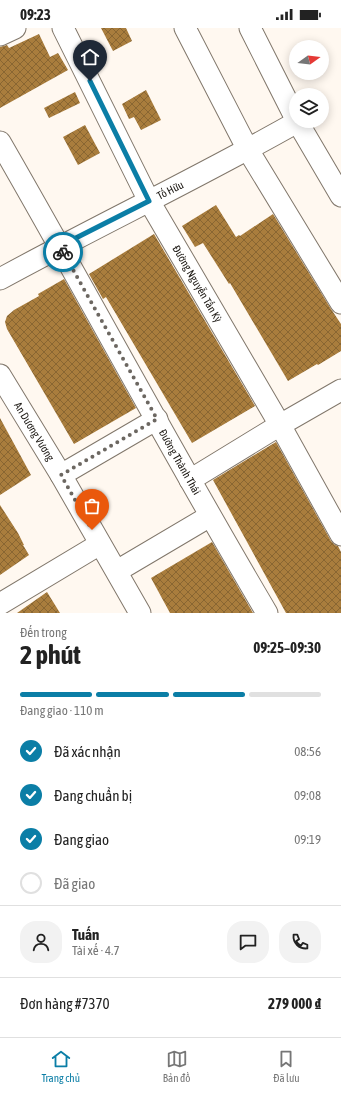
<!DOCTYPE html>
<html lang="vi">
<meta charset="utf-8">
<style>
body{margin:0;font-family:"Asap Condensed",sans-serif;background:#f2f2f2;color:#222;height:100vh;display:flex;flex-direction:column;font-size:15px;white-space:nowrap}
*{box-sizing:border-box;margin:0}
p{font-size:13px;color:#767676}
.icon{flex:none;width:22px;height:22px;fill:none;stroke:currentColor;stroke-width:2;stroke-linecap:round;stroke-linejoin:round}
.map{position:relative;height:585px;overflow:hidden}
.side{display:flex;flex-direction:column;background:#fff;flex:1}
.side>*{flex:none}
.needle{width:26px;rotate:75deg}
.controls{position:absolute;left:289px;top:12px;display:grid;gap:8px}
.controls a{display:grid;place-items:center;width:40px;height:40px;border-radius:50%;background:#fff;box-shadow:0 2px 10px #0003;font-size:20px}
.pin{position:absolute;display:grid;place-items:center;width:34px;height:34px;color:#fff;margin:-41px -17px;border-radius:50% 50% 50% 0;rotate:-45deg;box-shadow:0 0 4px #0007}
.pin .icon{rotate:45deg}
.courier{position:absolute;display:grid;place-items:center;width:40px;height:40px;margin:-20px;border:3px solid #0b7ea6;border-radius:50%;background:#fff;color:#222;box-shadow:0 1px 5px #0007}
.headline em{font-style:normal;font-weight:700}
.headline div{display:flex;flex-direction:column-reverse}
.headline{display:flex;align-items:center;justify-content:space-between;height:68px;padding:0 20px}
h1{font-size:26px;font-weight:700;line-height:30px}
.bar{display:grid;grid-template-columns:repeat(4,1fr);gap:6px 4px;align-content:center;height:48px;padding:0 20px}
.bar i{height:5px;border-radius:3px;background:#e0e0e0}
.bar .current{background:#0b7ea6}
.bar p{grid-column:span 4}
.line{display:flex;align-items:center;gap:10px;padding:0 20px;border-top:1px solid #e0e0e0}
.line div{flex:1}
.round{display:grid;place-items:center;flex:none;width:42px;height:42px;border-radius:16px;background:#f2f2f2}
ol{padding:0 20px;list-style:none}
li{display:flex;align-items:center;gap:12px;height:44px}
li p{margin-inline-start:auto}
li .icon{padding:4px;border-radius:50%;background:#0b7ea6;color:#fff;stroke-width:4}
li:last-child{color:#767676}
li i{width:22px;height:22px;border:2px solid #e0e0e0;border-radius:50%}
.status{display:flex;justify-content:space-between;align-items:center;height:28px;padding:0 20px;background:#fff;direction:ltr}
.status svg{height:11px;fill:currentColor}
.tab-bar{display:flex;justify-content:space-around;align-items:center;height:56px;border-top:1px solid #e0e0e0;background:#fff;font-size:11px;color:#767676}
.tab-bar a{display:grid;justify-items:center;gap:2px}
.tab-bar .current{color:#0b7ea6}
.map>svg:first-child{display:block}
</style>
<div class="status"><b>09:23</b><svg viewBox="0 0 49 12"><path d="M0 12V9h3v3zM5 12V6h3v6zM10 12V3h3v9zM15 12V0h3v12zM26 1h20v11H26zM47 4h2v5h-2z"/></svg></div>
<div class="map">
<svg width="341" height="585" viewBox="0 0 341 585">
<defs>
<pattern id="building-cross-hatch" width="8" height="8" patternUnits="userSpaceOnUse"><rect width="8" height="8" fill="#a97d3d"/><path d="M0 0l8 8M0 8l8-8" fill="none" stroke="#896632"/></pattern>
</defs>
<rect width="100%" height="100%" fill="#fff8f0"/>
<g fill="url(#building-cross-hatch)">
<polygon points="101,0 126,0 132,13 113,23"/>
<polygon points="39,6 50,29 58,25 68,42 0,80 0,19 7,17 9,20"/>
<polygon points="146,62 161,92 141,102 134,89 129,91 122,76"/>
<polygon points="75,64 80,75 49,90 44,80"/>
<polygon points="85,97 100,125 78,137 63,109"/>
<polygon points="216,177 236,209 239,207 240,208 273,186 331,281 341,296 341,323 318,337 317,336 288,353 230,255 229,256 203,215 195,219 182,198"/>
<polygon points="154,206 255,378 192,415 106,269 103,271 89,246"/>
<polygon points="64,251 136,380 74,416 7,301 5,294 7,288 14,282 39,268 38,266"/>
<polygon points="0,390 31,447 0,467"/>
<polygon points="276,414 331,513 335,517 338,518 341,524 341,585 286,585 213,452"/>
<polygon points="0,477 18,505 24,517 23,517 29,527 0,547"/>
<polygon points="212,514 253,585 170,585 151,550"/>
<polygon points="47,564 60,585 17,585"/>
</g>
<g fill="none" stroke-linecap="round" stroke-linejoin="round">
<g stroke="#81776b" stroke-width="23">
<g id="minor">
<path id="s1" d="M 63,0 L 149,173 L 280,397 L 341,507"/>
<polyline points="185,0 248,122 341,275"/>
<polyline points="250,0 296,91"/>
<polyline points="0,7 15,0"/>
<polyline points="297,93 341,168"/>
<path id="s2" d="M 0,114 C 90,270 175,430 267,585"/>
<path id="s3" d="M 0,251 C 99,197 200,149 297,94"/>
<path id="s4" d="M 0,347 L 61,447 L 140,585"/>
<polyline points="61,447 157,391"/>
<polyline points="190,452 280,397 341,362"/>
<polyline points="117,543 210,488"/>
<polyline points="0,576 100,516"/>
</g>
</g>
<use href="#minor" stroke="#fff" stroke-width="21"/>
</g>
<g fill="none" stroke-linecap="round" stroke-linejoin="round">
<polyline stroke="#6c6761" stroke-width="4" stroke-dasharray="0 7.2" points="63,224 157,391 61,447 92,502"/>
<polyline stroke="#0b7ea6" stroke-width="5" points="63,224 60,218 149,173 90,53"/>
</g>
<g text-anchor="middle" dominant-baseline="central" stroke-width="3.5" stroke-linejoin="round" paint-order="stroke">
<g font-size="11" fill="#1d1914" stroke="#fff8f0">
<text stroke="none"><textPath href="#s3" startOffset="192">Tố Hữu</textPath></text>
<text stroke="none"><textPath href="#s1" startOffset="289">Đường Nguyễn Tấn Kỳ</textPath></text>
<text stroke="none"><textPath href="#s4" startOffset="66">An Dương Vương</textPath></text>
<text stroke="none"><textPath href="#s2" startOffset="367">Đường Thành Thái</textPath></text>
</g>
</g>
</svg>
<div class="controls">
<a><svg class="needle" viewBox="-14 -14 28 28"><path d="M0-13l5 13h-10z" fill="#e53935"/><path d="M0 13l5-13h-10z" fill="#767676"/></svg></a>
<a><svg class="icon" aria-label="layers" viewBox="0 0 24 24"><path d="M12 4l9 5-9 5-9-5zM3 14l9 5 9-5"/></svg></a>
</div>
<div class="pin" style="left:92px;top:502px;background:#ea580c"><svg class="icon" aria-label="bag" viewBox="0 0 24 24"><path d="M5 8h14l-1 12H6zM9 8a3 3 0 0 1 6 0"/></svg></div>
<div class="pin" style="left:90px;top:53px;background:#1f2937"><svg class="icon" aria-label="home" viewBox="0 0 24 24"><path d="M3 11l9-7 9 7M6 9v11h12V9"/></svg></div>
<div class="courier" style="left:63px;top:224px"><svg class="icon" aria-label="bike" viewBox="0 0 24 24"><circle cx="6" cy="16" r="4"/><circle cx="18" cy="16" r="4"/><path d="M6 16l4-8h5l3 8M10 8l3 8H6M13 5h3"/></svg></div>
</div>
<section class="side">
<div class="headline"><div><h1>2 phút</h1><p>Đến trong</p></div><em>09:25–09:30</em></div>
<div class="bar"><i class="current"></i><i class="current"></i><i class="current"></i><i></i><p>Đang giao · 110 m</p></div>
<ol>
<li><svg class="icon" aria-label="check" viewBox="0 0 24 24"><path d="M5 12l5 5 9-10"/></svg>Đã xác nhận<p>08:56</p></li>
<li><svg class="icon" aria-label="check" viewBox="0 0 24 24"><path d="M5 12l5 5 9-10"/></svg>Đang chuẩn bị<p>09:08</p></li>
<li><svg class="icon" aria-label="check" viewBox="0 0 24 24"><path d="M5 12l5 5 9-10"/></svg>Đang giao<p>09:19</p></li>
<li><i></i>Đã giao</li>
</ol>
<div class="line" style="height:72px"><a class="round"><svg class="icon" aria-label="person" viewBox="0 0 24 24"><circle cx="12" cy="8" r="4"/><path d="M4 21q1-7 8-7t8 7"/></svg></a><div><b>Tuấn</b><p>Tài xế · 4.7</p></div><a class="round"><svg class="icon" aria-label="chat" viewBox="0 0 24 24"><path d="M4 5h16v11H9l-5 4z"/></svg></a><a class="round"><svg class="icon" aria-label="phone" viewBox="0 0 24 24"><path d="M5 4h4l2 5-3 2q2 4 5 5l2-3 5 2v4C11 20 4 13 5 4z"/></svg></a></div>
<div class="line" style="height:52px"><div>Đơn hàng #7370</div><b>279 000 ₫</b></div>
</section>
<nav class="tab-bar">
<a class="current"><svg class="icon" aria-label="home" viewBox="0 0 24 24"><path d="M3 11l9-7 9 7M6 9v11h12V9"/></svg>Trang chủ</a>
<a><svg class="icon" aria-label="map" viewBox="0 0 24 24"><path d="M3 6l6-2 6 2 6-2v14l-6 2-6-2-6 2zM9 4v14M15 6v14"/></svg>Bản đồ</a>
<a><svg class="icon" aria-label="saved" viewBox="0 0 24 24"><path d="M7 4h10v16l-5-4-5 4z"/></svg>Đã lưu</a>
</nav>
